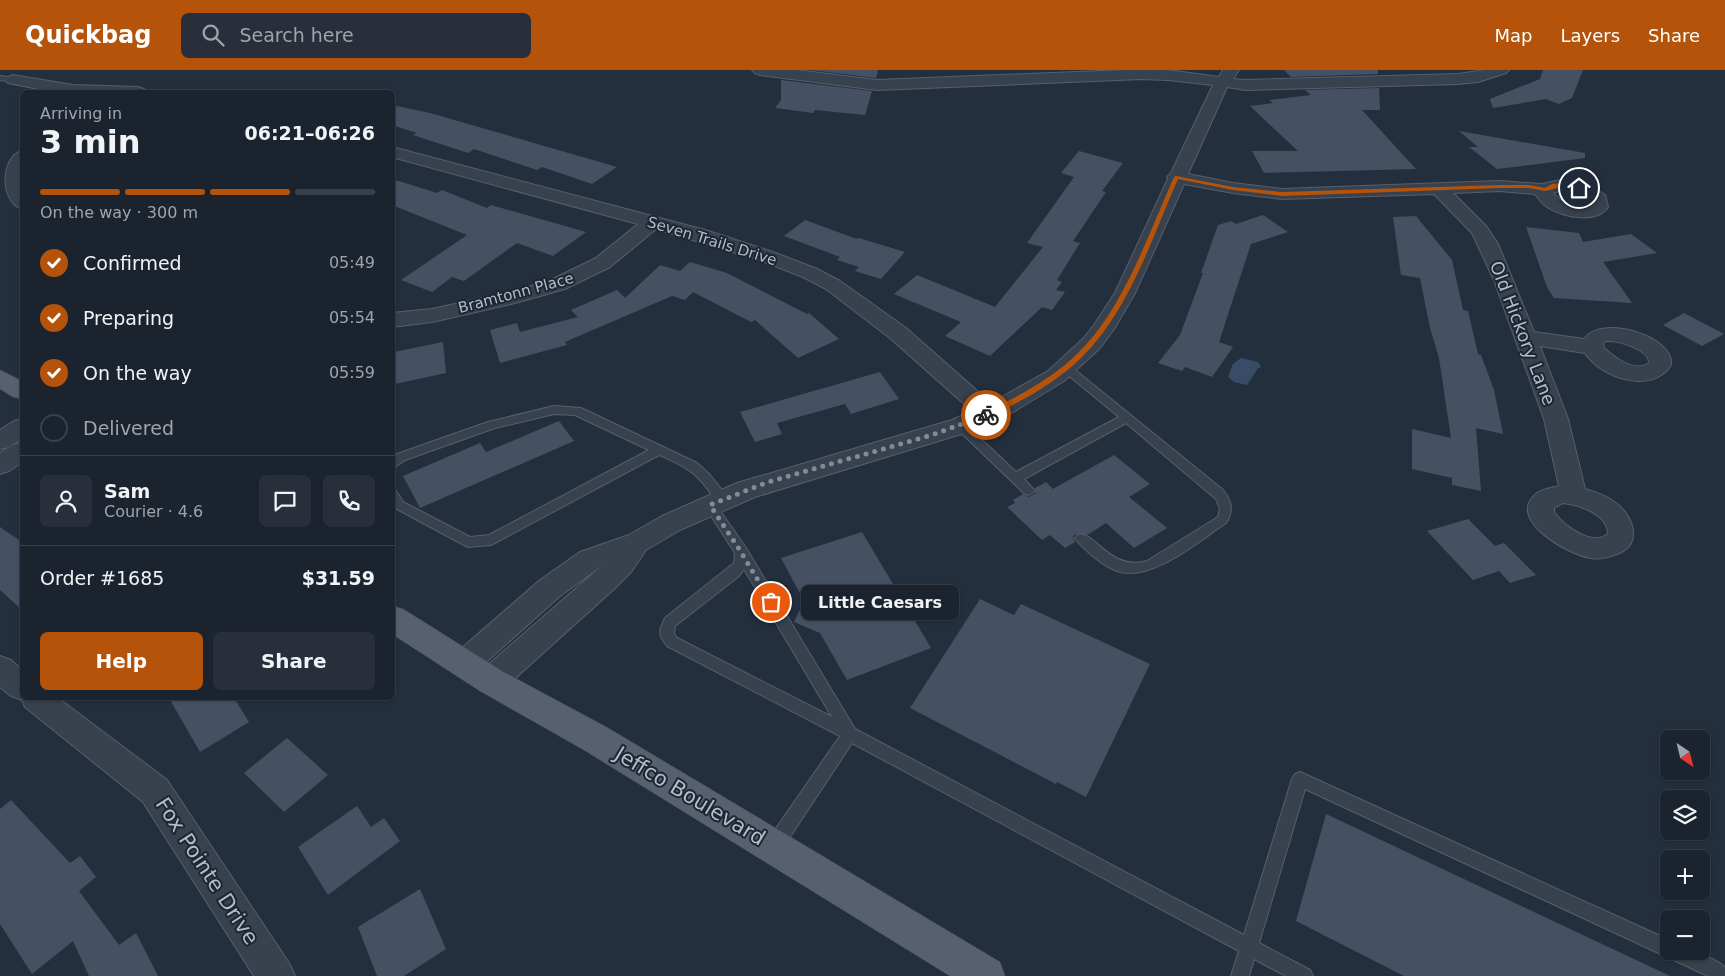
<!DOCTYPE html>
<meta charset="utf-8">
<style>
body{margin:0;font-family:"DejaVu Sans",sans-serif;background:#282f3a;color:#f1f3f6;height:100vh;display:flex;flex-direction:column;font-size:19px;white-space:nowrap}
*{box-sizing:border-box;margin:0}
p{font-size:16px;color:#a0a4aa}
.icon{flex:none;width:28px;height:28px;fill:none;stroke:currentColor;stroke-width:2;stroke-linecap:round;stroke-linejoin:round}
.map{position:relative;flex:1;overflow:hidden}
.panel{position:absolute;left:20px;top:20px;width:375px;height:610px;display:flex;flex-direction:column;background:#1b232e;border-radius:8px;box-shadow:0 1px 4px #0004,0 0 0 1px #39404a}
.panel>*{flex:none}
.needle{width:32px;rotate:145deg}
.controls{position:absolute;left:1660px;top:660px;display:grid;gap:10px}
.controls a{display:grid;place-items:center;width:50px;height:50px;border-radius:8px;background:#1b232e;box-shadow:0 1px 4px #0004,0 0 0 1px #39404a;font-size:25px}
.pin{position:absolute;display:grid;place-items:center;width:42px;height:42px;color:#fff;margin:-21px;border:2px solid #fff;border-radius:50%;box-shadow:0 1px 5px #0007}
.courier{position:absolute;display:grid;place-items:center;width:50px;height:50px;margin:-25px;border:4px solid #b45309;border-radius:50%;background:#fff;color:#222;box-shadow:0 1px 6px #0007}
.bubble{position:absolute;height:35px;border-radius:8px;background:#1b232e;box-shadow:0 1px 4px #0004,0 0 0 1px #39404a;font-size:16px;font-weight:700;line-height:35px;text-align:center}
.headline em{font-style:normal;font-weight:700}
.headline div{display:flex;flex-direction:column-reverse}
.headline{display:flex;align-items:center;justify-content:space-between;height:85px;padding:0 20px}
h1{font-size:32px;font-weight:700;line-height:38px}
.bar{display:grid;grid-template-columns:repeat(4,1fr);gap:8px 5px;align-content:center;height:60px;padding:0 20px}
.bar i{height:6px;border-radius:4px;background:#39404a}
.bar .active{background:#b45309}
.bar p{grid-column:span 4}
.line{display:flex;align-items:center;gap:12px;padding:0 20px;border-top:1px solid #39404a}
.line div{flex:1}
.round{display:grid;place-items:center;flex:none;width:52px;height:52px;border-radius:8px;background:#282f3a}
ol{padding:0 20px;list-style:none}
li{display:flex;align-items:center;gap:15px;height:55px}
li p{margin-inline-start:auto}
li .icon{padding:5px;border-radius:50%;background:#b45309;color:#fff;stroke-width:4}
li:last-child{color:#a0a4aa}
li i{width:28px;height:28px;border:2px solid #39404a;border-radius:50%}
.button{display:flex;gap:10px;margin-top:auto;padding:10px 20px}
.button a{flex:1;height:58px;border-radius:8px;background:#b45309;color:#fff;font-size:20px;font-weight:700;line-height:58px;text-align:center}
.button a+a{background:#282f3a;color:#f1f3f6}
header{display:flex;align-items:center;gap:30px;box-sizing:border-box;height:70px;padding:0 25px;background:#b45309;color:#fff}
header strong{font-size:24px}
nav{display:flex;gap:28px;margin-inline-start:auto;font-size:18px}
.search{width:350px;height:45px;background:#282f3a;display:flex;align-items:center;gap:12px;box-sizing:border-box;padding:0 18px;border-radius:8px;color:#a0a4aa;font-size:19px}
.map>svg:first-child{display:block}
</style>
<header>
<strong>Quickbag</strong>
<div class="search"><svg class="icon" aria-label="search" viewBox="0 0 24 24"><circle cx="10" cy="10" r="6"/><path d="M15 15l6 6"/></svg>Search here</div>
<nav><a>Map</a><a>Layers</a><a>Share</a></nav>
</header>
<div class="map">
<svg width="1725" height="906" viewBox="0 0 1725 906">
<rect width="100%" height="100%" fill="#242f3e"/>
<polygon fill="#394c67" points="1241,288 1258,292 1261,297 1258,298 1247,315 1234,312 1228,307 1233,294"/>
<g fill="#455162">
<polygon points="811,0 878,0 876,8"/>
<polygon points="1284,0 1378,0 1378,4 1291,7"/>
<polygon points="1543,0 1583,0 1572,28 1559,34 1546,29 1493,38 1490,29 1540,9"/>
<polygon points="781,10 872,21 865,45 815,40 813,43 775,38 781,30"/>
<polygon points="1379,18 1380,40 1362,40 1416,99 1264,103 1252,81 1298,81 1250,36 1273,33 1269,30 1311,25 1305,20"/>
<polygon points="392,35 430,43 617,97 592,114 542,97 537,100 474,79 468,83 413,65 417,63 392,55"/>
<polygon points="1459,61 1585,83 1585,88 1497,99 1469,77 1478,77"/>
<polygon points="1079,81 1123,93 1102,121 1106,122 1073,171 1080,173 1057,210 1062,212 1056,220 1065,222 1052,240 1042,237 990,286 945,266 961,252 894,224 917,205 995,237 1043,177 1027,173 1074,107 1061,103"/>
<polygon points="392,109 437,123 442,120 487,138 491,135 586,162 553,186 517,173 464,211 452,207 432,222 401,210 467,165 392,135"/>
<polygon points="1263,145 1288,162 1251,174 1219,272 1233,277 1212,307 1185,297 1182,301 1158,293 1180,265 1203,203 1201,203 1218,155 1231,151 1236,154"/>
<polygon points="1416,146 1452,190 1463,240 1468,241 1478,284 1481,285 1494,320 1503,364 1476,358 1481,421 1452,415 1452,408 1412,399 1412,359 1451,368 1439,288 1430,258 1420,208 1401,205 1393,147"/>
<polygon points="805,150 857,169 859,168 905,182 881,209 855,201 859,197 837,190 840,187 784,166"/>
<polygon points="1526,157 1579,163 1583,172 1631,164 1657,183 1603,192 1632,233 1554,228 1547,217"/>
<polygon points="690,192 727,203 807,244 809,243 839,269 798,288 755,250 751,252 693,222 685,230 672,226 565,272 567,275 500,293 490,260 517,253 520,262 578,247 571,240 617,220 625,228 660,195 680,201"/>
<polygon points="1684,243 1724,264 1702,276 1663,255"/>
<polygon points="443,272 446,303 395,314 394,282"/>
<polygon points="880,302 899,329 851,344 845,334 777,353 782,364 755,372 740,342"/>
<polygon points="559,351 574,371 420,438 403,406 480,373 486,382"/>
<polygon points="1114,385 1150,414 1129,427 1167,458 1134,478 1106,453 1087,465 1075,464 1073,467 1075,472 1065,478 1050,465 1042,470 1007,437 1015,433 1013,430 1023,424 1029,427 1036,423 1035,418 1046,412 1053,419"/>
<polygon points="1468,449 1495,476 1504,473 1536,505 1510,513 1499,501 1473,510 1427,461"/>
<polygon points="0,457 22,472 22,540 0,520"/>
<polygon points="862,462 931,578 847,610 820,563 794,552 804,531 781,488"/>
<polygon points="980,529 1014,545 1021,534 1150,594 1086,727 1057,712 1056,714 910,638"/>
<polygon points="169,628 234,628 249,652 200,682"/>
<polygon points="287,668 328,705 284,742 244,703"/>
<polygon points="11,730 70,793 80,786 96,807 79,821 119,875 136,863 158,906 89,906 73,871 32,904 0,854 0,739"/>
<polygon points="357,736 371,757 384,748 400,771 328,825 298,777"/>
<polygon points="1326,744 1670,906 1404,906 1296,851"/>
<polygon points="420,819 446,879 404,906 377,906 358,857"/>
</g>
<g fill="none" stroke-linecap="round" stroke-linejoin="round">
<g stroke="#565f6c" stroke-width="2">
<g id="service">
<polygon points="0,6 16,8 17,10 13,12 0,10"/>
<path d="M 1066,295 L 1070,296 L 1222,419 C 1232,431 1234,440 1226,453 C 1199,471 1150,513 1117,501 C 1101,495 1089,483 1077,471 L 1075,468 L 1077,465 C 1094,459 1110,502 1147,491 L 1218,447 L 1220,439 L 1216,429 L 1126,353 L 1024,409 L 1035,421 L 1029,425 L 1025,424 L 954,356 L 956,353 L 964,353 L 1016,402 L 1119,347 L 1062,300 L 1061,298 L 1062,296 Z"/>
<path d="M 554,336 L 581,338 L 697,393 L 710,405 L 729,429 L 727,432 C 716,436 709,419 702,412 C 690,398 675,392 659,385 L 491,475 L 468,477 L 464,475 L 395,438 L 392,435 L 392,420 L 396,421 L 403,432 L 470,467 L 489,465 L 649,380 L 575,345 L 554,344 L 495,358 L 405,390 L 392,399 L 392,388 L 397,384 L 488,352 Z"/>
<path d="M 710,430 L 714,432 L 746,478 L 855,659 L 1244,865 L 1292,709 L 1295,704 L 1300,702 L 1669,870 L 1669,881 C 1692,881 1706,883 1725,897 L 1725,906 L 1708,906 L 1305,719 L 1259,873 L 1310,900 L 1313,906 L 1286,906 L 1254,889 L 1249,906 L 1231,906 L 1239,881 L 852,673 L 780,782 L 774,784 L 768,782 L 766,776 L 768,770 L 840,666 L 667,576 L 661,567 L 660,560 L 665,548 L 734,493 L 735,483 L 704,435 L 706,432 ZM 744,499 L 832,647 L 677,568 L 674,564 L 675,556 L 739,506 Z"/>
</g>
</g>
<g stroke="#565f6c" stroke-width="2">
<g id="minor">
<path d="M 752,0 L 796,0 L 877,10 L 1126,0 L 1168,0 L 1219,7 L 1223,0 L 1239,0 L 1233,9 L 1245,10 L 1458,4 L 1485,0 L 1509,0 L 1506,3 L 1478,12 L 1458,14 L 1245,20 L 1227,17 L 1188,104 L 1233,113 L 1282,119 L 1499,111 L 1542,114 L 1561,110 L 1592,117 L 1605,125 L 1608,137 C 1597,154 1563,147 1549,138 C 1543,135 1539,129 1535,124 L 1499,121 L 1453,123 L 1486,156 L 1498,174 L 1534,262 L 1584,269 C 1600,244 1675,266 1671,295 C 1652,325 1601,308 1585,283 L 1540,276 L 1568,349 L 1585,419 C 1595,422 1605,425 1613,431 C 1632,443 1645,474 1617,484 C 1609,487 1600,490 1591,488 C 1569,485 1504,449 1537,423 C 1543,419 1552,418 1559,416 L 1544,349 L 1494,210 L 1472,163 L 1434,124 L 1282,129 L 1233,123 L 1184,114 L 1135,223 L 1114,259 L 1100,278 L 1064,311 L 1013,342 L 968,362 L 755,427 L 680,460 L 646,480 L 631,502 L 614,519 L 502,620 L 491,624 L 480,620 L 476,611 L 480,602 L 604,494 L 560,526 L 474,603 L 464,607 L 454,603 L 449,594 L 454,585 L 540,510 L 580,482 L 629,465 L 662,446 L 737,413 L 952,350 L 972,341 L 890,268 L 826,219 L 803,207 L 759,190 L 656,159 L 610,197 L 565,219 L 515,233 L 432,252 L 392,257 L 392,243 L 432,239 L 515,221 L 551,210 L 596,188 L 638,154 L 392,87 L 392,77 L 705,160 L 773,182 L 817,199 L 840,211 L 906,258 L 991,333 L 1048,301 L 1084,268 L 1094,255 L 1115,223 L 1168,109 L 1167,107 L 1171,103 L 1213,15 L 1168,10 L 1141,9 L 877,20 L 760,5 L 755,3 ZM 1561,120 L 1580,125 L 1589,131 L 1589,135 C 1576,139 1563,133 1553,123 ZM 1606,271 C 1618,270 1649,279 1649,293 C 1635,303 1615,288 1604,278 L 1603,273 ZM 1563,433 C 1580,435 1608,444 1608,464 C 1592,477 1564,456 1554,442 L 1554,438 Z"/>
<polygon points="13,5 73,15 138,17 144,19 146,22 54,22 8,13 5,10 8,7"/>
<path d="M 22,81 L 22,98 L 19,110 L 22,123 L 22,139 C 0,132 0,87 22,81 Z"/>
<polygon points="22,349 22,368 9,377 0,379 0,360 14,351"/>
<polygon points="22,372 22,392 9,401 0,404 0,383 13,375"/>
<polygon points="0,586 11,590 22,600 22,628 58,628 167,710 289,893 295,906 254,906 143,732 25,637 22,630 11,626 0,617"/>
</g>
</g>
<g stroke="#414a57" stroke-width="1">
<g id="primary">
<polygon points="0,300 22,311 22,329 13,327 0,319"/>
<polygon points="392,536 403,539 502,601 608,658 1000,892 1005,906 950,906 584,680 480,621 392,564"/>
</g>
</g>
<use href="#service" fill="#38414e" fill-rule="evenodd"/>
<use href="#minor" fill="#38414e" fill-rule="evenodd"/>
<use href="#primary" fill="#56606e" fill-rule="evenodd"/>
</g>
<path fill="#b45309" d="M 1176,106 L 1233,117 L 1282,122 L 1499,115 L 1529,115 L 1545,118 L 1552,114 L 1562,113 L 1581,118 L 1579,120 L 1562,117 L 1545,121 L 1529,118 L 1499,118 L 1282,126 L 1233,120 L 1178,109 C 1152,168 1129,241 1082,287 C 1056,313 1022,331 989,347 L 984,347 L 984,343 C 1017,327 1050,310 1077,284 C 1123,240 1148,165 1174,107 Z"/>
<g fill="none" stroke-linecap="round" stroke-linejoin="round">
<polyline stroke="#828b98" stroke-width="5" stroke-dasharray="0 9" points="771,532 741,482 710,435 768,412 932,365 986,345"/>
</g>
<g text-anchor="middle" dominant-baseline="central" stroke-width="4" stroke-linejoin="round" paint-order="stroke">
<g font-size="15" fill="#b4bcc9" stroke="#1d2633">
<text transform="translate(712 171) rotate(17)">Seven Trails Drive</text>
<text transform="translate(516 223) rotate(-15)">Bramtonn Place</text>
</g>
<g font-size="18" fill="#b4bcc9" stroke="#1d2633">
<text transform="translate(1523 263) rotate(69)">Old Hickory Lane</text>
</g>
<g font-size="21" fill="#b4bcc9" stroke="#1d2633">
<text transform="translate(690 726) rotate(31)">Jeffco Boulevard</text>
<text transform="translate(207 801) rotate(57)">Fox Pointe Drive</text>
</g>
</g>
</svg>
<div class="controls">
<a><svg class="needle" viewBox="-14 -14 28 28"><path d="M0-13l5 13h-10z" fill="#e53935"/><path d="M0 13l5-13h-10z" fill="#a0a4aa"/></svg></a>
<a><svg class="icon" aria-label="layers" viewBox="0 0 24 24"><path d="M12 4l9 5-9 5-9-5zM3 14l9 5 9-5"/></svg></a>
<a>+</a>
<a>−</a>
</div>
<div class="pin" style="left:771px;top:532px;background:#ea580c"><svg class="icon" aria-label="bag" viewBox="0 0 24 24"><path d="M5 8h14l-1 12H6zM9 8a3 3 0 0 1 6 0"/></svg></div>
<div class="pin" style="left:1579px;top:118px;background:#1f2937"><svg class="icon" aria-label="home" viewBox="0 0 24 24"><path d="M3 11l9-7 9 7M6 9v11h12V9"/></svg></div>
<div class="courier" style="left:986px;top:345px"><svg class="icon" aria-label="bike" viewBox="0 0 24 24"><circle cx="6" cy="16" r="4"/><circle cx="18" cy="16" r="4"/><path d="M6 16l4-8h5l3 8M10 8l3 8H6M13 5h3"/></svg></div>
<div class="bubble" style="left:801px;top:515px;width:158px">Little Caesars</div>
<section class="panel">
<div class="headline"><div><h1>3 min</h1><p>Arriving in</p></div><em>06:21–06:26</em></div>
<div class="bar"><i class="active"></i><i class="active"></i><i class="active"></i><i></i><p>On the way · 300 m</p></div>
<ol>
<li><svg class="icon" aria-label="check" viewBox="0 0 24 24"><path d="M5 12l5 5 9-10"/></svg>Confirmed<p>05:49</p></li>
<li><svg class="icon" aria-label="check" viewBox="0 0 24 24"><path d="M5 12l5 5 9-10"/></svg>Preparing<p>05:54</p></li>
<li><svg class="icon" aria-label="check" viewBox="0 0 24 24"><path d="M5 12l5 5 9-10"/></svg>On the way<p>05:59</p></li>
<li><i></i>Delivered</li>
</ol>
<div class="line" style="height:90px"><a class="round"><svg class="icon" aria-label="person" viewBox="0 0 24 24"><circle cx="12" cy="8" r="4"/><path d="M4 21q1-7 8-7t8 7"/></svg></a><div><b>Sam</b><p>Courier · 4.6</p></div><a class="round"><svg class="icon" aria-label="chat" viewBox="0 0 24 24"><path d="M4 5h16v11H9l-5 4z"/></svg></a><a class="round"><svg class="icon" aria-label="phone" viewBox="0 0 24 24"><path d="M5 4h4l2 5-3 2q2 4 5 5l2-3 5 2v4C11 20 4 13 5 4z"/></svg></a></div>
<div class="line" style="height:65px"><div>Order #1685</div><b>$31.59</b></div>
<div class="button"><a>Help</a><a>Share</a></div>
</section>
</div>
